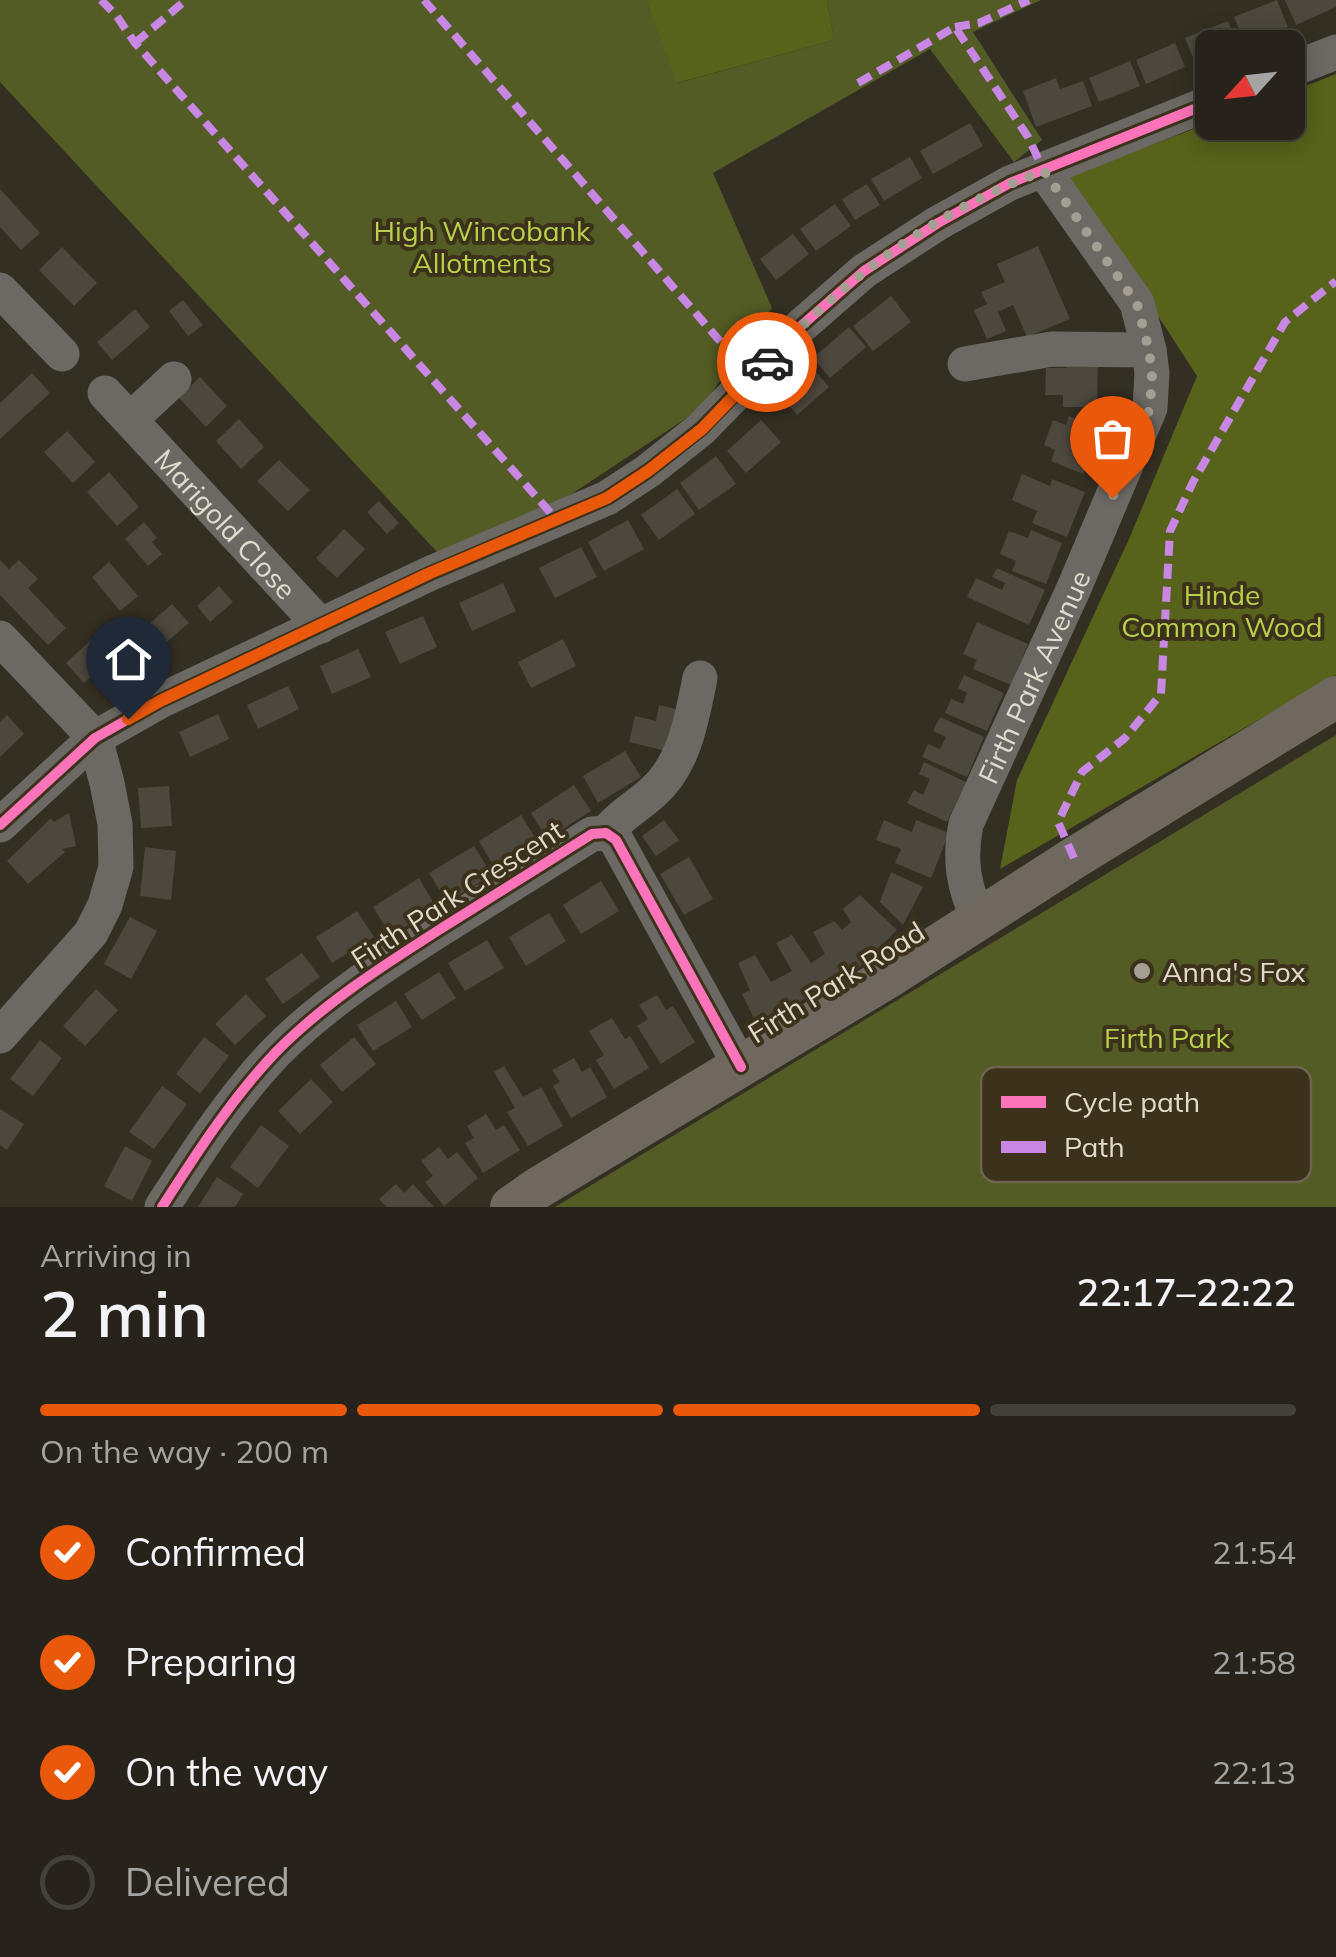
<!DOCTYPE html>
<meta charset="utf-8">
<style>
body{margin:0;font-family:Mulish,sans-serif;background:#2f2b23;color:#f1f3f6;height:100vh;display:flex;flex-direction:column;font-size:38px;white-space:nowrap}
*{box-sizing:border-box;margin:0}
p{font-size:32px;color:#a4a4a2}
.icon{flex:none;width:55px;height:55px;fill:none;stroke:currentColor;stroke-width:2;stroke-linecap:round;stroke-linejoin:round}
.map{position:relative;height:1207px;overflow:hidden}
.drawer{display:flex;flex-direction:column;background:#27231a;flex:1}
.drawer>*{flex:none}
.needle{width:65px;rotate:243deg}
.controls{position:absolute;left:1195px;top:30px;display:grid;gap:20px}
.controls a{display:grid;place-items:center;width:110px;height:110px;border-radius:15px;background:#27231a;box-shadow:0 5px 25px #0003,0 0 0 2px #434039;font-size:50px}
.pin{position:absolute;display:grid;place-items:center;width:85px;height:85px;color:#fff;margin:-102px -42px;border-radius:50% 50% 50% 0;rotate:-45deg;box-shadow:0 0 10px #0007}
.pin .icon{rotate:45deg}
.courier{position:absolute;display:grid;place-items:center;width:100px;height:100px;margin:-50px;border:8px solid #ea580c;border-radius:50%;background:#fff;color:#222;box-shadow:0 2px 12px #0007}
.summary em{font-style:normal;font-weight:600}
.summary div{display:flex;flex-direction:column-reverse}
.summary{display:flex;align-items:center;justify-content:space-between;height:170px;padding:0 40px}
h1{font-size:65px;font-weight:600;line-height:75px}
.bar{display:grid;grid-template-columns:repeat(4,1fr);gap:15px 10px;align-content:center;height:120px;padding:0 40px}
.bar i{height:12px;border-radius:8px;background:#434039}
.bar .on{background:#ea580c}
.bar p{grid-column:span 4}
ol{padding:0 40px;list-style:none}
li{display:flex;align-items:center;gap:30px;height:110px}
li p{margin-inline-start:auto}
li .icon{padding:10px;border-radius:50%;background:#ea580c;color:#fff;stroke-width:4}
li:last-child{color:#a4a4a2}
li i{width:55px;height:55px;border:5px solid #434039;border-radius:50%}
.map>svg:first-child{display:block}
</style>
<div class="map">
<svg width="1336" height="1207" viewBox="0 0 1336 1207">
<rect width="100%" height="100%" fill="#342f23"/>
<g fill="#535c24">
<polygon points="0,0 646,0 678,83 834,40 827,0 1041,0 973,32 1042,140 1014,162 930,49 713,173 772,308 700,409 558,503 439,554 0,82"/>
<polygon points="1336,735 1336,1207 555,1207"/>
</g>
<g fill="#57621b">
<polygon points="646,0 827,0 834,40 677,83"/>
<polygon points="1336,74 1336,675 1000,869 1017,780 1129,539 1197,376 1068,177 1212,122 1288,122 1288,93"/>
</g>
<g fill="#4d483e">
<polygon points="1277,0 1288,27 1245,44 1234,17"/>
<polygon points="1285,0 1336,0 1336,7 1296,25"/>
<polygon points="1228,21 1237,44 1227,48 1212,48 1212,53 1194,60 1185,38"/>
<polygon points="1175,43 1185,67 1146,84 1136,60"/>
<polygon points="1130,61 1140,86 1099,102 1089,78"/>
<polygon points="1056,78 1060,89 1083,81 1092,106 1036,127 1023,91"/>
<polygon points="970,123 983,146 933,174 920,151"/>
<polygon points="910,157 922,178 884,201 871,179"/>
<polygon points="867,184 880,205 855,220 842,199"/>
<polygon points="0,189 40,233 21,250 0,227"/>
<polygon points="835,204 851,226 816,251 800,229"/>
<polygon points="793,234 809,254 776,280 760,259"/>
<polygon points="1038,246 1070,319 1027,337 1013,305 998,312 1006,331 987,339 974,310 987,304 981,292 1005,282 997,264"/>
<polygon points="62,247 97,283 74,306 39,270"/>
<polygon points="891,296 911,322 873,351 853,326"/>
<polygon points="183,300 203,325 188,336 169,311"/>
<polygon points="135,309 150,327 112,360 97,342"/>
<polygon points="849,327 866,347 830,378 813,358"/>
<polygon points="1067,359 1098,359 1097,407 1063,407 1063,395 1045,395 1046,368 1067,368"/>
<polygon points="811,366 829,387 797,415 779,394"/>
<polygon points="32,373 50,393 0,439 0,403"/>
<polygon points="200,377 227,406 206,427 179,398"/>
<polygon points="1069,416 1101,429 1083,474 1051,461 1055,450 1044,445 1053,420 1066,425"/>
<polygon points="239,419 264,447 241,469 216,441"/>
<polygon points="761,420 781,442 746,473 727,451"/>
<polygon points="67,431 95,462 73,483 44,452"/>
<polygon points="716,456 736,484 699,510 680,483"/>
<polygon points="279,460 310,490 288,511 257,481"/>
<polygon points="109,472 139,507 117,526 87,492"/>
<polygon points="1022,474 1050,486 1052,479 1085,492 1067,537 1032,523 1037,511 1012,500"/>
<polygon points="677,489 695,514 659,540 641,515"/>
<polygon points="379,501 399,523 387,534 367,512"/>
<polygon points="628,520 644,549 604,571 588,542"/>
<polygon points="144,522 157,538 152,542 162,554 148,566 125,539"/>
<polygon points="344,529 365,549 337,578 316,558"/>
<polygon points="1031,530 1062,543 1046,584 1012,571 1016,561 1000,554 1009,531 1028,538"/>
<polygon points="581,547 597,577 555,598 539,568"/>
<polygon points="0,560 9,569 19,560 38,579 28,588 66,628 48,645 0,595"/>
<polygon points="109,562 138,596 120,611 92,577"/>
<polygon points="997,568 1045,590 1029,625 967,597 976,578 1002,590 1005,583 992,577"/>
<polygon points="503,583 516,611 472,631 459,603"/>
<polygon points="219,586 233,602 210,622 197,606"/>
<polygon points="172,604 189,623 157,650 141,631"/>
<polygon points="423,616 437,647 400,664 385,632"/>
<polygon points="977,622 1028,644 1011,685 973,669 977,660 963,654"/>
<polygon points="107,625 125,645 84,683 66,663"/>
<polygon points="563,639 576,666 531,688 518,662"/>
<polygon points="358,649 371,677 332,694 320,666"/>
<polygon points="964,675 1004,693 987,731 945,713 951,699 963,704 967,693 958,688"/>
<polygon points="288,686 299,709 258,729 247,705"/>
<polygon points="659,705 676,709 666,751 629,742 635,716 656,721"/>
<polygon points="218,714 229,739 190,757 179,732"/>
<polygon points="7,715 24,734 0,757 0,722"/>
<polygon points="940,717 984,737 967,777 922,757 928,744 940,749 946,737 933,731"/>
<polygon points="625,751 641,777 598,803 583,776"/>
<polygon points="924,762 966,782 947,822 907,803 914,790 923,795 930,779 919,774"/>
<polygon points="574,785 591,811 547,839 531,813"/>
<polygon points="169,786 172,826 141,828 138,788"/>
<polygon points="69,813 76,846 62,849 65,852 28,884 7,861 51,818 54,822"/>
<polygon points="521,815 539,844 496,870 479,841"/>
<polygon points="664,820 679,840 656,856 642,836"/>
<polygon points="884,820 912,832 916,820 949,833 931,878 895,863 901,849 876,840"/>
<polygon points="474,846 492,875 447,902 429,873"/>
<polygon points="145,847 176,851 171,900 140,896"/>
<polygon points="689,857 713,899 684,915 660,874"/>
<polygon points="891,872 923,887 903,925 880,902"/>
<polygon points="419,878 436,907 391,936 373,907"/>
<polygon points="601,881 619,911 581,934 563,905"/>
<polygon points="860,895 897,930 861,966 758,1026 742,994 750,990 738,963 755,955 771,982 792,971 776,943 792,935 811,963 825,954 813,932 834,921 842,930 851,922 843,909"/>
<polygon points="357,911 374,937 332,963 316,937"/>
<polygon points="549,913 566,941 526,966 509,937"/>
<polygon points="130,917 157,931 131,979 104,964"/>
<polygon points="487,940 504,968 465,991 448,963"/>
<polygon points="302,953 320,977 283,1004 265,979"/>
<polygon points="439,972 456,998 422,1020 404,994"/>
<polygon points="96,989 118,1010 85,1046 63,1026"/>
<polygon points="246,994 266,1016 235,1045 215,1024"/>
<polygon points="657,995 666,1010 673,1006 695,1042 661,1064 637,1026 648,1019 639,1005"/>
<polygon points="396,1001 412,1027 373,1051 357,1025"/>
<polygon points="612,1018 625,1039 630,1036 649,1068 614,1089 596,1060 604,1055 589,1031"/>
<polygon points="204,1037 229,1056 200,1094 176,1074"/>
<polygon points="354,1037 376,1064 342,1092 320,1065"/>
<polygon points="40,1040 62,1058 33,1096 10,1079"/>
<polygon points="574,1058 582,1072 590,1067 607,1097 571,1118 553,1086 560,1082 552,1070"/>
<polygon points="504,1066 523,1097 541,1087 563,1126 528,1146 507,1112 515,1108 494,1072"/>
<polygon points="311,1079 333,1102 300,1134 278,1111"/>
<polygon points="162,1086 187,1104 154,1149 129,1132"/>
<polygon points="0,1109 24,1124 7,1150 0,1145"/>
<polygon points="486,1114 496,1130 504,1125 520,1150 483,1173 465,1143 474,1138 467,1126"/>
<polygon points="261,1125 289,1146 258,1188 230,1167"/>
<polygon points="125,1146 152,1161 132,1201 104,1186"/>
<polygon points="439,1147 448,1159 457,1152 478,1178 444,1206 425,1182 433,1176 421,1161"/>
<polygon points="217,1177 243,1194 235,1207 198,1207"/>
<polygon points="396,1184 404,1193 413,1184 434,1207 387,1207 379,1199"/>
</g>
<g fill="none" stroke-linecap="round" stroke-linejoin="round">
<g stroke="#6c6964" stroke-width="35">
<polyline points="1288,71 1336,52"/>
<polyline points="0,290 62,354"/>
<polyline points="965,364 1052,349 1149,350"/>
<path id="s1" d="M 105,393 L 321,626"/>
<polyline points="131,419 174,379"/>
<polyline points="0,638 95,738 107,783 115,824 116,867 105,905 91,933 0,1036"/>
<polyline points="0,825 95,738 160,701 431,573 607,498 648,471 701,429 801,326 864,271 938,223 1010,183 1212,102"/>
<path d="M 606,833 C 620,815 637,807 653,792 C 685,764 692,717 700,678"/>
<path id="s2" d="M 979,919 C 963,887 959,859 966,824 L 1074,588 L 1150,408 L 1152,373 L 1149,350 L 1137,303 L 1044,171"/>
<path d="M 162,1207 C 196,1154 232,1098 276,1052 C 324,1003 384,965 442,928 C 492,897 542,865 592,834 L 606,833 L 616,840 L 741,1067"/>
</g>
<polyline stroke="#6e685f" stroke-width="42" points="511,1207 538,1188 887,978 1074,858 1336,697"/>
<g stroke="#c787e3" stroke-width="8" stroke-dasharray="15 8" stroke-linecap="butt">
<polyline points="101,0 116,15 135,43 556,519"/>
<polyline points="424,0 752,378"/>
<polyline points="955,27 979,23 1029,0"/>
<polyline points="135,43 186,0"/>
<polyline points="858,83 955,27 1028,137 1044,171"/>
<polyline points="1074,858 1058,822 1082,772 1125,738 1161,694 1170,531 1193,482 1285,322 1336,281"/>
</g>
<g stroke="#3c321b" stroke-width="16">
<g id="cycleway">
<polyline points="0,825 95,738 160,701 431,573 607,498 648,471 701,429 801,326 864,271 938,223 1010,183 1212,102"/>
<path d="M 162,1207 C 196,1154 232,1098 276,1052 C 324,1003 384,965 442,928 C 492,897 542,865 592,834 L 606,833 L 616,840 L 741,1067"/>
</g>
</g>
<use href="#cycleway" stroke="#fb73b8" stroke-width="10"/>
</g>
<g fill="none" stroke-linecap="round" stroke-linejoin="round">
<path stroke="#a49f92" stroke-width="10" stroke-dasharray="0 18" d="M 767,362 C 841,281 940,208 1044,171 L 1137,304 L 1149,350 L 1152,374 L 1150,408 L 1112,498"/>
<polyline stroke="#ea580c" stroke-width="12" points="128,719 160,701 430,573 607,498 648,471 702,429 767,362"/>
</g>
<circle fill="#a49f92" stroke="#3c321b" stroke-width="4" cx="1142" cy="971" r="10"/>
<g text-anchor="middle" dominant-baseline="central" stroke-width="8" stroke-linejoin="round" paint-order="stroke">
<g font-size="28" fill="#b9d04a" stroke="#3c321b">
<text x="482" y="230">High Wincobank<tspan x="482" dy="32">Allotments</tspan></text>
<text x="1222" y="594">Hinde<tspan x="1222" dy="32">Common Wood</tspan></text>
<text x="1167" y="1037">Firth Park</text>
</g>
<g font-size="28" fill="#e1dbcd" stroke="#3c321b">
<text stroke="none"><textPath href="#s1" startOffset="178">Marigold Close</textPath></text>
<text stroke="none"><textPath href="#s2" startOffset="260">Firth Park Avenue</textPath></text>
<text transform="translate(457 894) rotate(-33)">Firth Park Crescent</text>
<text transform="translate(836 982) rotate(-32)">Firth Park Road</text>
</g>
<g font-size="28" fill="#e1dbcd" stroke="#3c321b" text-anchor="start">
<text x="1162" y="971">Anna's Fox</text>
</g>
</g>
<rect x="981" y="1067" width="330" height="115" rx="15" fill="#3c321b" stroke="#6e6550" stroke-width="2.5"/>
<rect x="1001" y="1096" width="45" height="12" fill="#fb73b8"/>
<rect x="1001" y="1141" width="45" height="12" fill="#c787e3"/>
<g font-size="28" fill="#e1dbcd">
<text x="1064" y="1112">Cycle path</text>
<text x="1064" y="1157">Path</text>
</g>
</svg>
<div class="controls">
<a><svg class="needle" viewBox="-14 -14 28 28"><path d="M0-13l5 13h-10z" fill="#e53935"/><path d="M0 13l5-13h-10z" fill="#a4a4a2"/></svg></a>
</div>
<div class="pin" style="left:1112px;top:498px;background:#ea580c"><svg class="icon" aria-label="bag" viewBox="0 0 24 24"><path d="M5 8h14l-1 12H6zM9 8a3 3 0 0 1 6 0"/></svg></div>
<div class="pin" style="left:128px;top:719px;background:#1f2937"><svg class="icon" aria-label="home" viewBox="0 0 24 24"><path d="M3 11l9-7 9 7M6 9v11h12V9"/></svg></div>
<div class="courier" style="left:767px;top:362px"><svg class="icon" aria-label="car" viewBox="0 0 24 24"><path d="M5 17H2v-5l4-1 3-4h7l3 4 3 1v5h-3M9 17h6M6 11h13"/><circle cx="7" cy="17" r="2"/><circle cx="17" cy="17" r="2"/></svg></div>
</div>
<section class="drawer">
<div class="summary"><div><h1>2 min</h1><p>Arriving in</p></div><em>22:17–22:22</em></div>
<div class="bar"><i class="on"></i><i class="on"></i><i class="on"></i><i></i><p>On the way · 200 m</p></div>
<ol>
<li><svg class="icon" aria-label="check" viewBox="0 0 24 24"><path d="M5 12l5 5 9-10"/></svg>Confirmed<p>21:54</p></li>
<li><svg class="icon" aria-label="check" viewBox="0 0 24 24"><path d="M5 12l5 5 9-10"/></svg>Preparing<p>21:58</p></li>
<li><svg class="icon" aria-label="check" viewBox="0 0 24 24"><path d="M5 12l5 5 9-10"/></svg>On the way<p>22:13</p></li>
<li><i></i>Delivered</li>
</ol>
</section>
